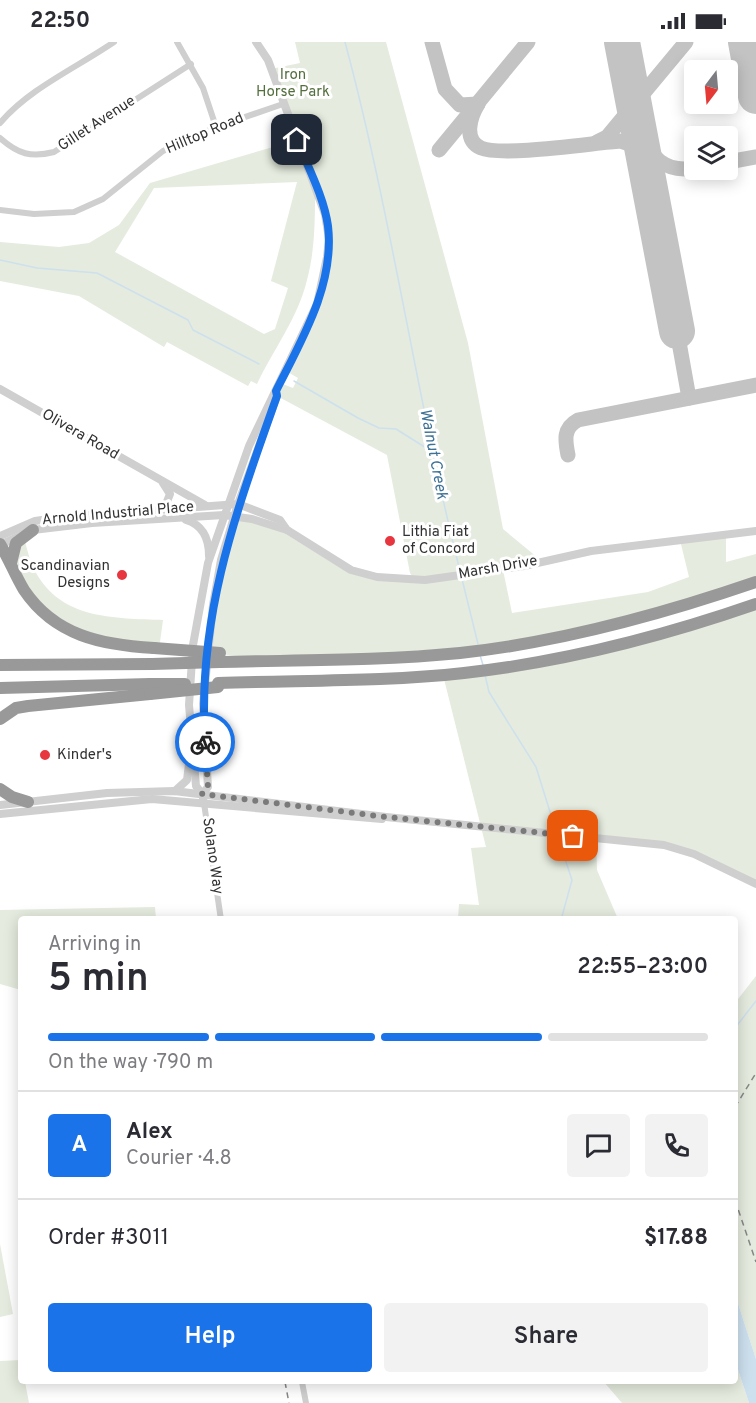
<!DOCTYPE html>
<meta charset="utf-8">
<style>
body{margin:0;font-family:Overpass,sans-serif;background:#f2f2f3;color:#2b2b33;height:100vh;display:flex;flex-direction:column;font-size:22px;white-space:nowrap}
*{box-sizing:border-box;margin:0}
p{font-size:20px;color:#7c7c81}
.icon{flex:none;width:33px;height:33px;fill:none;stroke:currentColor;stroke-width:2;stroke-linecap:round;stroke-linejoin:round}
.map{position:relative;flex:1;overflow:hidden}
.sheet{position:absolute;left:18px;top:874px;width:720px;height:468px;display:flex;flex-direction:column;background:#fff;border-radius:6px;box-shadow:0 3px 15px #0003}
.sheet>*{flex:none}
.needle{width:39px;rotate:196deg}
.fabs{position:absolute;left:684px;top:18px;display:grid;gap:12px}
.fabs a{display:grid;place-items:center;width:54px;height:54px;border-radius:6px;background:#fff;box-shadow:0 3px 15px #0003;font-size:30px}
.pin{position:absolute;display:grid;place-items:center;width:51px;height:51px;color:#fff;margin:-26px;border-radius:12px;box-shadow:0 3px 9px #0006}
.courier{position:absolute;display:grid;place-items:center;width:60px;height:60px;margin:-30px;border:4px solid #1a73e8;border-radius:50%;background:#fff;color:#222;box-shadow:0 2px 8px #0007}
.head em{font-style:normal;font-weight:600}
.head div{display:flex;flex-direction:column-reverse}
.head{display:flex;align-items:center;justify-content:space-between;height:102px;padding:0 30px}
h1{font-size:39px;font-weight:600;line-height:45px}
.bar{display:grid;grid-template-columns:repeat(4,1fr);gap:9px 6px;align-content:center;height:72px;padding:0 30px}
.bar i{height:8px;border-radius:4px;background:#e1e1e2}
.bar .active{background:#1a73e8}
.bar p{grid-column:span 4}
.line{display:flex;align-items:center;gap:15px;padding:0 30px;border-top:2px solid #e1e1e2}
.line div{flex:1}
.round{display:grid;place-items:center;flex:none;width:63px;height:63px;border-radius:6px;background:#f2f2f3}
.action{display:flex;gap:12px;margin-top:auto;padding:12px 30px}
.action a{flex:1;height:69px;border-radius:6px;background:#1a73e8;color:#fff;font-size:24px;font-weight:600;line-height:69px;text-align:center}
.action a+a{background:#f2f2f3;color:#2b2b33}
.status{display:flex;justify-content:space-between;align-items:center;height:42px;padding:0 30px;background:#fff;direction:ltr}
.status svg{height:16px;fill:currentColor}
.map>svg:first-child{display:block}
</style>
<div class="status"><b>22:50</b><svg viewBox="0 0 49 12"><path d="M0 12V9h3v3zM5 12V6h3v6zM10 12V3h3v9zM15 12V0h3v12zM26 1h20v11H26zM47 4h2v5h-2z"/></svg></div>
<div class="map">
<svg width="756" height="1361" viewBox="0 0 756 1361">
<rect width="100%" height="100%" fill="#fff"/>
<g fill="#e5ebde" fill-rule="evenodd">
<path d="M 295,0 L 386,0 L 468,301 L 503,487 L 538,516 L 524,524 L 503,528 L 512,571 L 648,550 L 689,535 L 680,498 L 726,492 L 726,520 L 756,512 L 756,539 L 528,601 L 272,619 L 206,610 L 213,563 L 235,473 L 276,486 L 331,520 L 351,528 L 414,537 L 410,531 L 387,413 L 277,354 L 280,341 L 293,346 L 298,336 L 286,329 L 309,282 L 329,197 L 315,147 C 315,178 315,208 307,238 C 298,276 273,308 257,342 L 251,339 L 248,344 L 167,300 L 164,305 L 79,254 L 0,239 L 0,200 L 59,205 L 89,201 L 119,183 L 150,141 L 297,98 L 271,27 L 300,21 ZM 297,140 L 271,239 L 288,246 L 275,287 L 264,292 L 115,210 L 154,146 Z"/>
<path d="M 23,493 C 27,505 29,518 35,529 C 61,578 115,576 163,578 L 159,607 L 101,601 L 36,564 L 12,510 Z"/>
<polygon points="756,562 756,842 665,803 596,796 597,828 618,877 458,877 459,862 479,863 471,806 486,805 443,633 533,621"/>
<polygon points="155,865 156,877 21,878 21,948 0,942 0,868"/>
<polygon points="756,934 756,1317 735,1252 735,961"/>
<polygon points="0,1202 13,1272 0,1275"/>
<polygon points="21,1318 21,1340 25,1340 29,1361 0,1361 0,1319"/>
<polygon points="735,1319 749,1361 622,1361 604,1340 735,1340"/>
</g>
<polygon fill="#cde0ee" points="735,1252 756,1317 756,1361 749,1361 735,1319"/>
<g fill="none" stroke-linecap="round" stroke-linejoin="round">
<g stroke="#cde0ee" stroke-width="1.5">
<path d="M 345,0 C 392,175 416,354 460,529"/>
<polyline points="0,218 37,226 97,231 188,278 193,288 259,322"/>
<polyline points="294,339 358,376 379,386 396,387 431,409"/>
<polyline points="462,537 478,602"/>
<polyline points="480,613 483,623"/>
<polyline points="485,633 489,650 536,725 556,789"/>
<polyline points="558,796 572,838 561,878"/>
<polyline points="735,986 756,959"/>
</g>
<g stroke="#c3c3c3" stroke-width="15">
<polyline points="432,0 445,47 460,63 478,62"/>
<path d="M 478,62 C 470,75 463,98 481,106 C 502,115 593,101 620,99 L 635,104 L 645,119"/>
<path d="M 639,89 C 650,115 665,131 694,126"/>
<polyline points="597,100 607,95 686,0"/>
<polyline points="439,108 528,0"/>
<polyline points="728,120 756,115"/>
<polyline points="677,289 689,356"/>
<path d="M 568,413 C 565,398 563,386 578,378 L 756,343"/>
</g>
<g stroke="#c3c3c3" stroke-width="36">
<polyline points="622,0 677,289"/>
<polyline points="746,0 756,54"/>
</g>
<g stroke="#cfcfcf" stroke-width="6">
<polyline points="177,0 203,46 216,85"/>
<path d="M 0,81 C 30,46 76,26 114,0"/>
<path d="M 0,96 C 18,112 31,116 54,110 L 191,22"/>
<polyline points="0,168 34,172 74,170 103,157 163,109 216,85 283,62"/>
<polyline points="204,761 221,878"/>
<polyline points="302,1340 306,1361"/>
</g>
<g stroke="#cfcfcf" stroke-width="8">
<polyline points="0,347 205,463"/>
<polyline points="163,441 170,452 164,467"/>
<path d="M 186,478 C 203,483 209,497 209,514"/>
<polyline points="0,494 35,479 63,475 238,462 280,478 287,488 351,528 377,535 425,538 524,524 591,509 756,489"/>
<polyline points="0,503 33,488 92,481 224,473 252,477 287,488"/>
<polyline points="175,749 187,738 189,722"/>
<polyline points="202,752 208,745 203,662 213,563 221,518 238,462 277,354 276,349"/>
<polyline points="204,761 202,752 196,744 189,663 193,603 208,521 249,404 317,262 327,215 329,197 325,172 268,18 256,0"/>
<polyline points="0,763 107,751 174,749 386,775 664,803 694,812 756,842"/>
<polyline points="0,772 152,757 382,777"/>
</g>
<g stroke="#999" stroke-width="12">
<path d="M 0,502 C 9,517 15,533 24,548 C 55,594 102,603 154,606"/>
<polyline points="11,521 16,501 33,488"/>
<path d="M 220,620 C 300,618 380,619 460,611 C 562,600 660,573 756,540"/>
<polyline points="0,623 152,622"/>
<path d="M 218,641 C 300,638 383,640 464,631 C 564,620 661,595 756,562"/>
<polyline points="0,646 150,642"/>
<polyline points="0,677 16,666 28,664 150,652"/>
<polyline points="0,747 12,755 28,760"/>
</g>
<g stroke="#878787" stroke-width="1.5" stroke-dasharray="6 4.5" stroke-linecap="butt">
<polyline points="735,1065 756,1031"/>
<polyline points="735,1158 756,1220"/>
<polyline points="285,1340 289,1361"/>
</g>
<g stroke="#999" stroke-width="12">
<polyline points="154,606 220,611"/>
<polyline points="152,622 220,620"/>
<polyline points="150,642 185,642"/>
<polyline points="150,652 218,645"/>
</g>
</g>
<g fill="none" stroke-linecap="round" stroke-linejoin="round">
<polyline stroke="#7a7a7a" stroke-width="6" stroke-dasharray="0 10.8" points="205,700 208,745 202,752 386,775 573,794"/>
<path stroke="#1a73e8" stroke-width="8" d="M 205,700 C 197,574 236,470 277,354 L 276,349 C 301,299 335,243 328,184 C 324,155 308,125 297,98"/>
</g>
<g fill="#e7363f" stroke="#fff" stroke-width="2">
<circle cx="390" cy="499" r="6"/>
<circle cx="122" cy="533" r="6"/>
<circle cx="45" cy="713" r="6"/>
</g>
<g text-anchor="middle" dominant-baseline="central" stroke-width="6" stroke-linejoin="round" paint-order="stroke">
<g font-size="15" fill="#546f3e" stroke="#fff">
<text x="293" y="33">Iron<tspan x="293" dy="17">Horse Park</tspan></text>
</g>
<g font-size="15" fill="#323232" stroke="#fff">
<text transform="translate(97 82) rotate(-33)">Gillet Avenue</text>
<text transform="translate(205 92) rotate(-23)">Hilltop Road</text>
<text transform="translate(80 393) rotate(30)">Olivera Road</text>
<text transform="translate(118 472) rotate(-5)">Arnold Industrial Place</text>
<text transform="translate(498 526) rotate(-10)">Marsh Drive</text>
<text transform="translate(212 814) rotate(82)">Solano Way</text>
</g>
<g font-size="15" fill="#323232" stroke="#fff" text-anchor="start">
<text x="402" y="490">Lithia Fiat<tspan x="402" dy="17">of Concord</tspan></text>
<text x="110" y="524" text-anchor="end">Scandinavian<tspan x="110" dy="17">Designs</tspan></text>
<text x="57" y="713">Kinder's</text>
</g>
<g font-size="16" font-style="italic" fill="#3e7296" stroke="#fff">
<text transform="translate(433 412) rotate(79)">Walnut Creek</text>
</g>
</g>
</svg>
<div class="fabs">
<a><svg class="needle" viewBox="-14 -14 28 28"><path d="M0-13l5 13h-10z" fill="#e53935"/><path d="M0 13l5-13h-10z" fill="#7c7c81"/></svg></a>
<a><svg class="icon" aria-label="layers" viewBox="0 0 24 24"><path d="M12 4l9 5-9 5-9-5zM3 14l9 5 9-5"/></svg></a>
</div>
<div class="pin" style="left:573px;top:794px;background:#ea580c"><svg class="icon" aria-label="bag" viewBox="0 0 24 24"><path d="M5 8h14l-1 12H6zM9 8a3 3 0 0 1 6 0"/></svg></div>
<div class="pin" style="left:297px;top:98px;background:#1f2937"><svg class="icon" aria-label="home" viewBox="0 0 24 24"><path d="M3 11l9-7 9 7M6 9v11h12V9"/></svg></div>
<div class="courier" style="left:205px;top:700px"><svg class="icon" aria-label="bike" viewBox="0 0 24 24"><circle cx="6" cy="16" r="4"/><circle cx="18" cy="16" r="4"/><path d="M6 16l4-8h5l3 8M10 8l3 8H6M13 5h3"/></svg></div>
<section class="sheet">
<div class="head"><div><h1>5 min</h1><p>Arriving in</p></div><em>22:55–23:00</em></div>
<div class="bar"><i class="active"></i><i class="active"></i><i class="active"></i><i></i><p>On the way · 790 m</p></div>
<div class="line" style="height:108px"><b class="round" style="background:#1a73e8;color:#fff">A</b><div><b>Alex</b><p>Courier · 4.8</p></div><a class="round"><svg class="icon" aria-label="chat" viewBox="0 0 24 24"><path d="M4 5h16v11H9l-5 4z"/></svg></a><a class="round"><svg class="icon" aria-label="phone" viewBox="0 0 24 24"><path d="M5 4h4l2 5-3 2q2 4 5 5l2-3 5 2v4C11 20 4 13 5 4z"/></svg></a></div>
<div class="line" style="height:78px"><div>Order #3011</div><b>$17.88</b></div>
<div class="action"><a>Help</a><a>Share</a></div>
</section>
</div>
